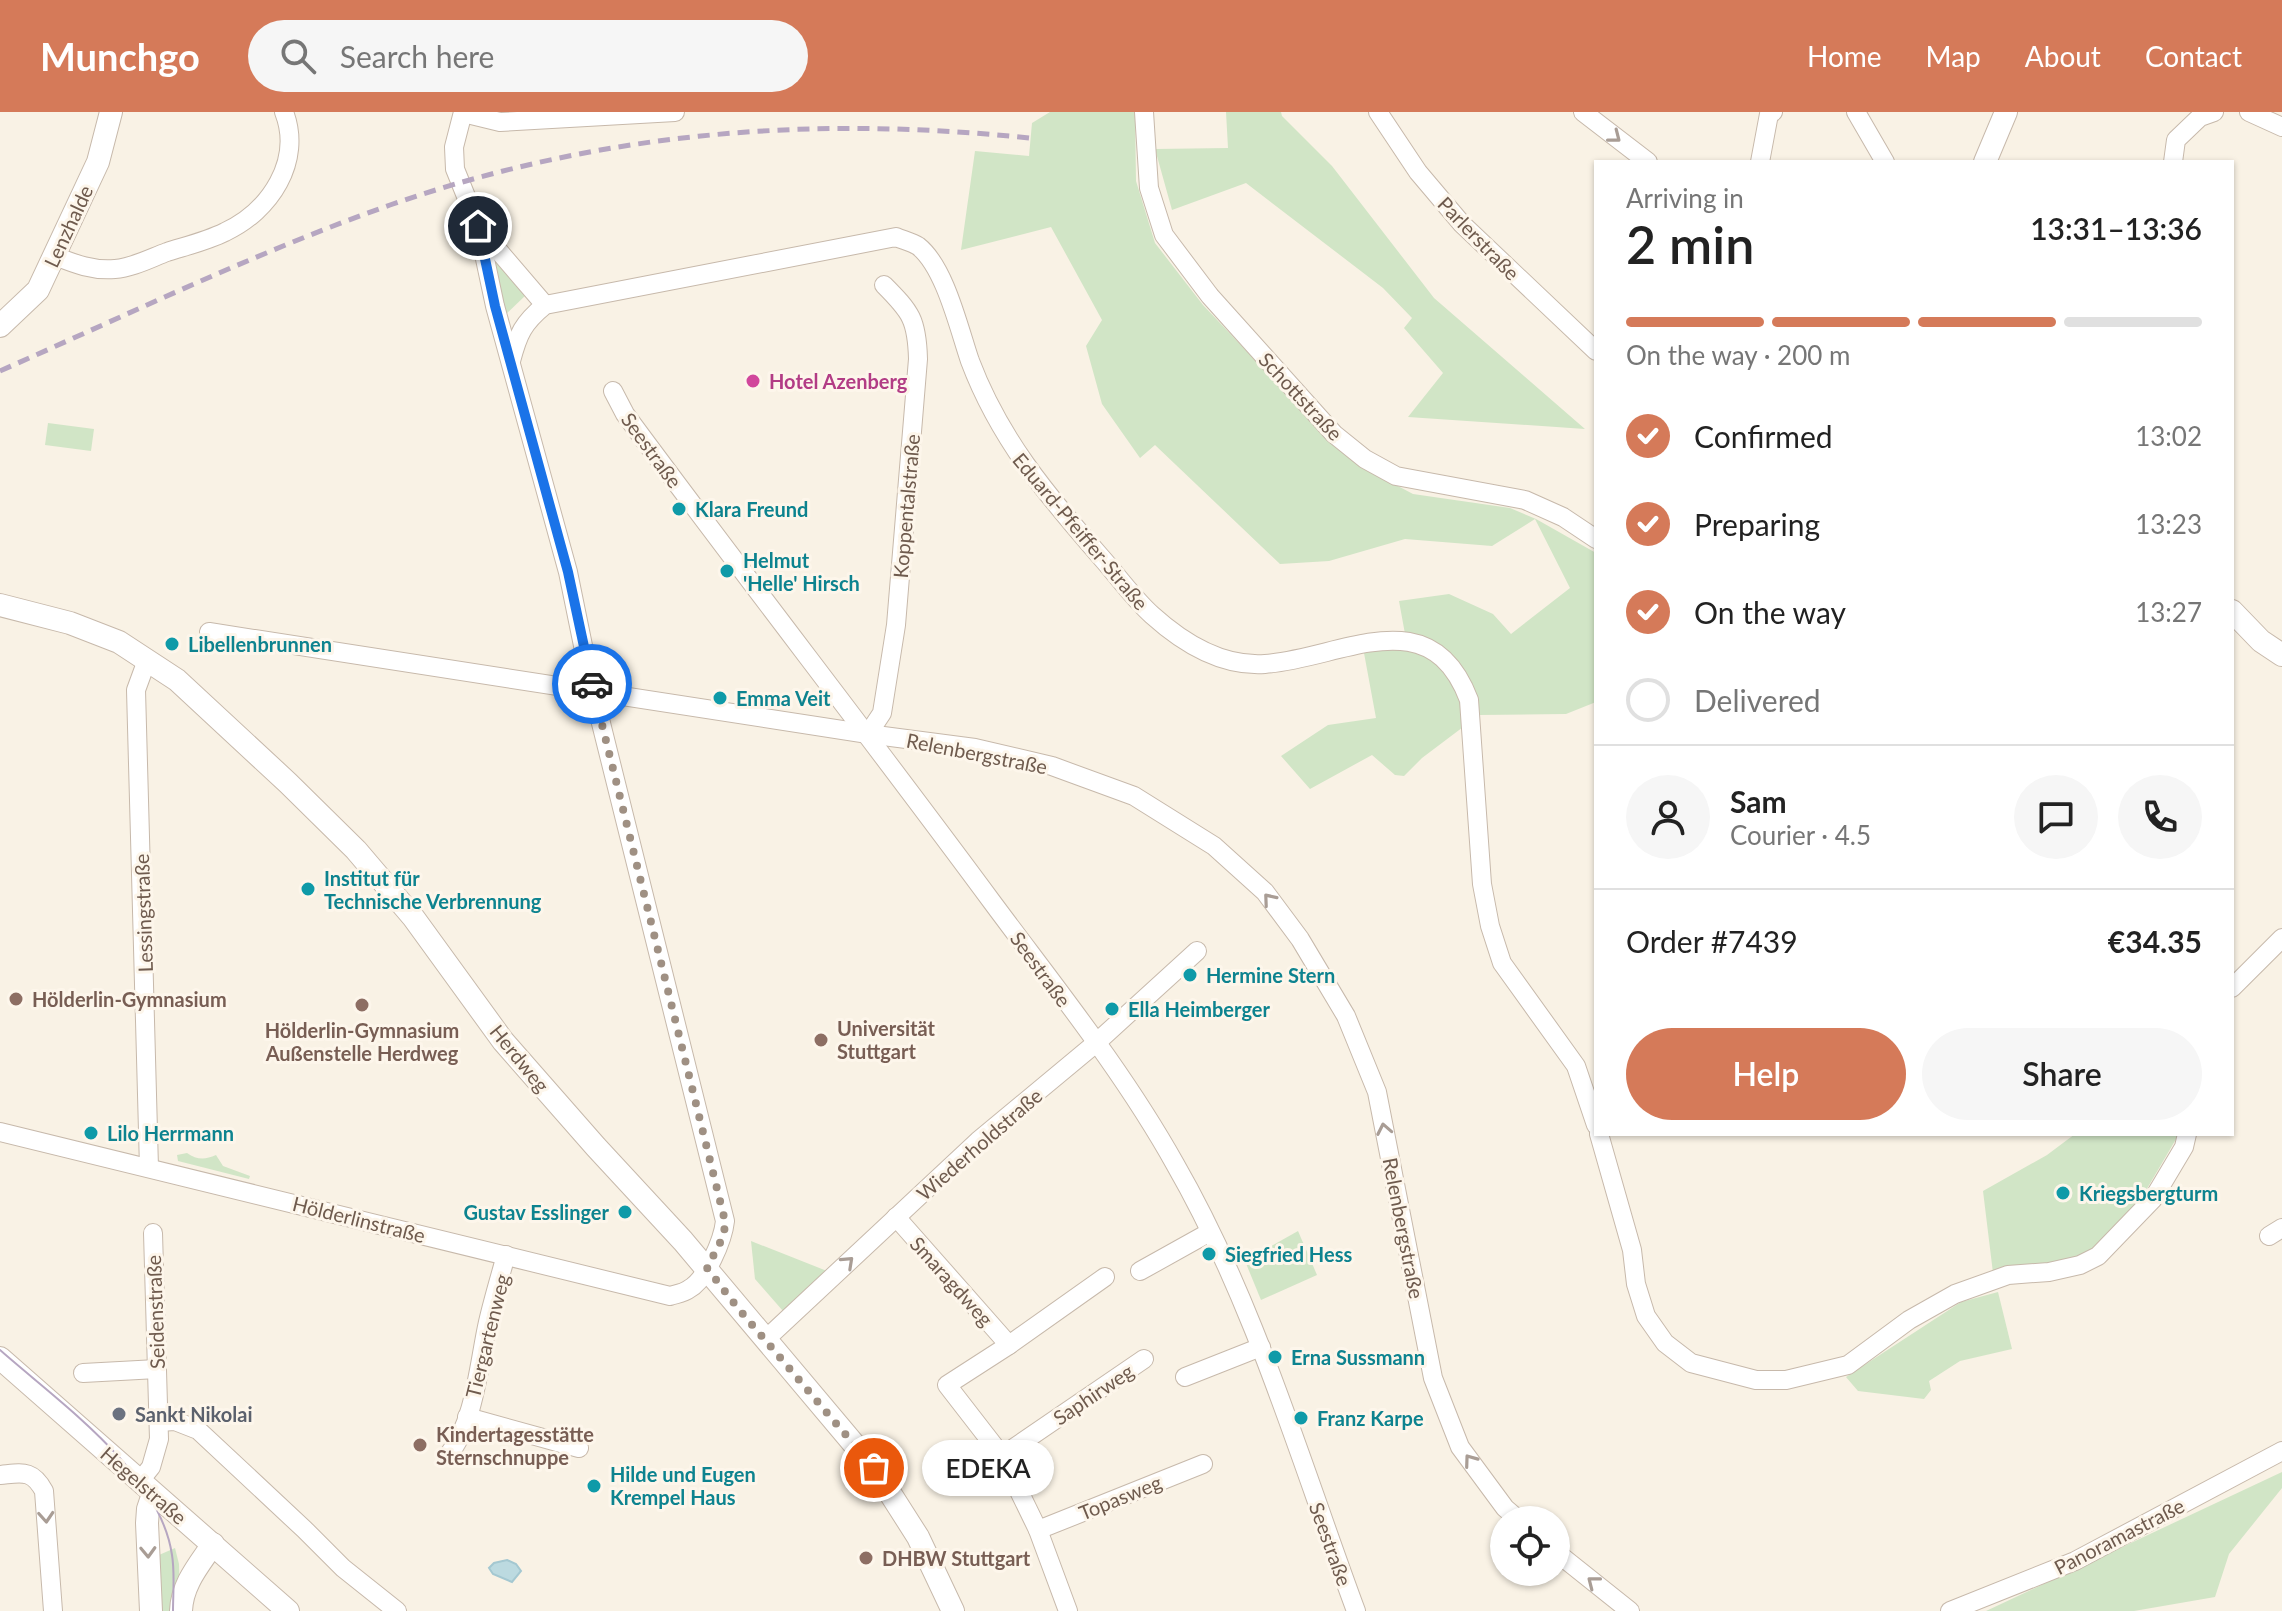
<!DOCTYPE html>
<meta charset="utf-8">
<style>
body{margin:0;font-family:Lato,sans-serif;background:#f6f6f6;color:#222;height:100vh;display:flex;flex-direction:column;font-size:30px;white-space:nowrap}
*{box-sizing:border-box;margin:0}
p{font-size:26px;color:#767676}
.icon{flex:none;width:44px;height:44px;fill:none;stroke:currentColor;stroke-width:2;stroke-linecap:round;stroke-linejoin:round}
.map{position:relative;flex:1;overflow:hidden}
.details{position:absolute;left:1594px;top:48px;width:640px;height:976px;display:flex;flex-direction:column;background:#fff;border-radius:0px;box-shadow:0 2px 6px #0004}
.details>*{flex:none}
.controls{position:absolute;left:1490px;top:1394px;display:grid;gap:16px}
.controls a{display:grid;place-items:center;width:80px;height:80px;border-radius:50%;background:#fff;box-shadow:0 2px 6px #0004;font-size:40px}
.pin{position:absolute;display:grid;place-items:center;width:68px;height:68px;color:#fff;margin:-34px;border:4px solid #fff;border-radius:50%;box-shadow:0 2px 8px #0007}
.courier{position:absolute;display:grid;place-items:center;width:80px;height:80px;margin:-40px;border:6px solid #1a73e8;border-radius:50%;background:#fff;color:#222;box-shadow:0 2px 10px #0007}
.bubble{position:absolute;height:56px;border-radius:28px;background:#fff;box-shadow:0 2px 6px #0004;font-size:26px;font-weight:600;line-height:56px;text-align:center}
.head em{font-style:normal;font-weight:600}
.head div{display:flex;flex-direction:column-reverse}
.head{display:flex;align-items:center;justify-content:space-between;height:136px;padding:0 32px}
h1{font-size:52px;font-weight:600;line-height:60px}
.bar{display:grid;grid-template-columns:repeat(4,1fr);gap:12px 8px;align-content:center;height:96px;padding:0 32px}
.bar i{height:10px;border-radius:6px;background:#e0e0e0}
.bar .current{background:#d57a59}
.bar p{grid-column:span 4}
.line{display:flex;align-items:center;gap:20px;padding:0 32px;border-top:2px solid #e0e0e0}
.line div{flex:1}
.round{display:grid;place-items:center;flex:none;width:84px;height:84px;border-radius:42px;background:#f6f6f6}
ol{padding:0 32px;list-style:none}
li{display:flex;align-items:center;gap:24px;height:88px}
li p{margin-inline-start:auto}
li .icon{padding:8px;border-radius:50%;background:#d57a59;color:#fff;stroke-width:4}
li:last-child{color:#767676}
li i{width:44px;height:44px;border:4px solid #e0e0e0;border-radius:50%}
.primary-button{display:flex;gap:16px;margin-top:auto;padding:16px 32px}
.primary-button a{flex:1;height:92px;border-radius:48px;background:#d57a59;color:#fff;font-size:32px;font-weight:600;line-height:92px;text-align:center}
.primary-button a+a{background:#f6f6f6;color:#222}
header{display:flex;align-items:center;gap:48px;box-sizing:border-box;height:112px;padding:0 40px;background:#d57a59;color:#fff}
header strong{font-size:38px}
nav{display:flex;gap:44px;margin-inline-start:auto;font-size:28px}
.search{width:560px;height:72px;background:#f6f6f6;display:flex;align-items:center;gap:20px;box-sizing:border-box;padding:0 28px;border-radius:44px;color:#767676;font-size:30px}
.map>svg:first-child{display:block}
</style>
<header>
<strong>Munchgo</strong>
<div class="search"><svg class="icon" aria-label="search" viewBox="0 0 24 24"><circle cx="10" cy="10" r="6"/><path d="M15 15l6 6"/></svg>Search here</div>
<nav><a>Home</a><a>Map</a><a>About</a><a>Contact</a></nav>
</header>
<div class="map">
<svg width="2282" height="1499" viewBox="0 0 2282 1499">
<rect width="100%" height="100%" fill="#f9f2e5"/>
<g fill="#d1e5c6">
<polygon points="1050,0 1135,0 1136,69 1155,131 1203,193 1290,285 1379,364 1413,382 1510,396 1536,407 1596,441 1596,590 1566,602 1479,603 1422,646 1404,664 1395,663 1372,643 1310,677 1281,644 1328,613 1376,606 1364,541 1407,533 1399,489 1449,482 1493,502 1511,522 1570,476 1535,407 1492,434 1405,427 1329,449 1280,452 1155,333 1140,346 1102,292 1086,234 1102,208 1051,115 961,138 975,39 1029,44 1032,11"/>
<polygon points="1226,0 1281,0 1282,4 1332,54 1434,186 1585,317 1408,305 1443,261 1404,216 1412,206 1383,176 1246,71 1172,98 1155,37 1228,36"/>
<polygon points="501,146 527,182 504,204 490,151"/>
<polygon points="48,311 94,317 91,339 45,333"/>
<polygon points="2075,1022 2179,1022 2145,1080 2097,1136 2068,1149 1993,1161 1983,1079 2047,1043"/>
<path d="M 187,1041 C 197,1048 205,1048 216,1043 L 223,1054 L 250,1064 L 249,1067 L 178,1049 L 177,1043 Z"/>
<polygon points="1298,1119 1317,1163 1261,1188 1245,1149"/>
<polygon points="751,1129 827,1159 783,1199 755,1167"/>
<polygon points="1998,1180 2012,1237 1960,1249 1929,1269 1931,1278 1924,1287 1858,1279 1846,1265 1961,1190"/>
<polygon points="2282,1360 2282,1376 2229,1442 2215,1485 2134,1499 1986,1499"/>
<polygon points="175,1436 179,1452 180,1499 160,1499 159,1443"/>
</g>
<polygon fill="#bcdae0" stroke="#a4c8d1" stroke-width="2" points="507,1448 516,1452 521,1459 512,1470 493,1462 489,1456 494,1451"/>
<g fill="none" stroke-linecap="round" stroke-linejoin="round">
<g stroke="#c7b9ab" stroke-width="20">
<g id="minor">
<polyline points="1144,0 1149,76 1164,123 1210,184 1334,322 1365,347 1396,364 1525,388 1563,405 1596,427"/>
<polyline points="1378,0 1418,60 1462,112 1596,239"/>
<polyline points="1583,0 1648,50"/>
<polyline points="1856,0 1885,50"/>
<polyline points="2249,0 2282,15"/>
<polyline points="463,1 500,10 675,0"/>
<polyline points="1760,50 1769,2 1773,0"/>
<polyline points="2173,50 2176,28 2200,5 2214,0"/>
<polyline points="479,116 545,193"/>
<path d="M 55,144 C 75,152 93,159 115,157 C 132,156 151,146 167,140 C 186,134 207,129 225,120 C 270,99 303,49 284,0"/>
<path d="M 511,249 C 518,222 523,211 545,193 L 896,125 C 903,128 912,130 918,134 C 945,155 959,217 970,249 C 999,326 1046,382 1100,444 C 1117,463 1133,486 1152,503 C 1183,531 1221,555 1265,552 C 1343,546 1430,485 1469,588 L 1482,772 L 1490,814 L 1502,851 L 1576,954 L 1596,1013"/>
<path d="M 613,279 L 625,302 C 746,466 871,626 992,790 C 1055,875 1123,959 1175,1052 C 1254,1189 1301,1351 1356,1499"/>
<polyline points="209,520 868,622 975,636 1052,654 1134,684 1214,734 1265,780 1300,827 1346,904 1377,980 1433,1266 1460,1335 1505,1396 1519,1408"/>
<polyline points="147,548 136,578 149,1056"/>
<path d="M 868,622 L 882,601 L 896,513 L 918,247 C 917,208 911,200 884,173"/>
<polyline points="2232,876 2282,826"/>
<path d="M 0,1020 L 670,1184 C 676,1182 684,1181 689,1177 C 706,1168 723,1128 725,1109 L 589,563 L 568,460 L 495,194 L 478,114 L 455,57 L 454,35 L 463,0"/>
<polyline points="1599,1022 1632,1138 1636,1172 1646,1204 1665,1231 1691,1251 1756,1268 1786,1268 1848,1253 1909,1208 1955,1182 2008,1163 2049,1160 2080,1153 2098,1144 2153,1087 2184,1035 2187,1022"/>
<polyline points="896,1105 1009,1233"/>
<polyline points="2269,1124 2282,1116"/>
<polyline points="1140,1159 1210,1120"/>
<polyline points="765,1228 978,1029 1096,931 1197,839"/>
<polyline points="83,1261 157,1257"/>
<polyline points="1185,1265 1261,1235"/>
<polyline points="467,1305 579,1336"/>
<polyline points="159,1310 175,1309 198,1318 304,1417 343,1456 397,1499"/>
<path d="M 449,1342 C 475,1310 479,1250 488,1210 C 493,1188 500,1165 506,1143"/>
<polyline points="1002,1344 1144,1247"/>
<path d="M 0,1363 C 22,1361 32,1357 44,1379 L 53,1499"/>
<polyline points="139,1370 151,1355 159,1327 153,1121"/>
<polyline points="1038,1418 1203,1352"/>
<polyline points="1556,1440 1630,1499"/>
<polyline points="1068,1499 1038,1418 1002,1344 947,1273 1009,1233 1105,1165"/>
<polyline points="1950,1499 2075,1449 2282,1339"/>
</g>
</g>
<g stroke="#c7b9ab" stroke-width="24">
<g id="tertiary">
<polyline points="1985,50 2006,0"/>
<polyline points="0,214 38,178 98,50 111,0"/>
<polyline points="0,493 70,511 119,530 177,568 288,671 356,738 413,805 503,929 596,1035 683,1129 874,1356 918,1425 953,1499"/>
<polyline points="2232,499 2261,529 2282,543"/>
<polyline points="0,1246 288,1499"/>
<polyline points="151,1499 147,1411 148,1397 153,1382"/>
<path d="M 181,1499 C 182,1472 199,1453 213,1432"/>
</g>
</g>
<use href="#minor" stroke="#fff" stroke-width="18"/>
<use href="#tertiary" stroke="#fff" stroke-width="22"/>
<path stroke="#b6a6c1" stroke-width="2" d="M 0,1238 C 60,1291 160,1360 172,1443 C 175,1461 173,1481 173,1499"/>
<path stroke="#b6a6c1" stroke-width="5" stroke-dasharray="12 8" stroke-linecap="butt" d="M 0,259 C 129,202 257,140 390,93 C 600,20 809,3 1029,26"/>
</g>
<defs><path id="oneway-chevron" d="M-2-3.5L2.5 0L-2 3.5" fill="none" stroke-width="1.6" stroke-linecap="round" stroke-linejoin="round" transform="scale(2)"/></defs>
<g stroke="#a99d95">
<use href="#oneway-chevron" transform="translate(1615 25) rotate(38)"/>
<use href="#oneway-chevron" transform="translate(1269 787) rotate(-130)"/>
<use href="#oneway-chevron" transform="translate(1384 1017) rotate(-101)"/>
<use href="#oneway-chevron" transform="translate(848 1150) rotate(-43)"/>
<use href="#oneway-chevron" transform="translate(1470 1348) rotate(-126)"/>
<use href="#oneway-chevron" transform="translate(46 1405) rotate(86)"/>
<use href="#oneway-chevron" transform="translate(148 1440) rotate(88)"/>
<use href="#oneway-chevron" transform="translate(1593 1470) rotate(-142)"/>
</g>
<g fill="none" stroke-linecap="round" stroke-linejoin="round">
<polyline stroke="#9f9083" stroke-width="8" stroke-dasharray="0 14.4" points="592,572 725,1109 724,1123 707,1156 737,1195 874,1356"/>
<polyline stroke="#1a73e8" stroke-width="10" points="478,114 495,194 568,460 592,572"/>
</g>
<circle fill="#d1479c" stroke="#fdf6eb" stroke-width="3" cx="753" cy="269" r="8"/>
<g fill="#0f9aa8" stroke="#fdf6eb" stroke-width="3">
<circle cx="679" cy="397" r="8"/>
<circle cx="727" cy="459" r="8"/>
<circle cx="172" cy="532" r="8"/>
<circle cx="720" cy="586" r="8"/>
<circle cx="308" cy="777" r="8"/>
<circle cx="1190" cy="863" r="8"/>
<circle cx="1112" cy="897" r="8"/>
<circle cx="91" cy="1021" r="8"/>
<circle cx="2063" cy="1081" r="8"/>
<circle cx="625" cy="1100" r="8"/>
<circle cx="1209" cy="1142" r="8"/>
<circle cx="1275" cy="1245" r="8"/>
<circle cx="1301" cy="1306" r="8"/>
<circle cx="594" cy="1374" r="8"/>
</g>
<g fill="#8d6e63" stroke="#fdf6eb" stroke-width="3">
<circle cx="16" cy="887" r="8"/>
<circle cx="362" cy="893" r="8"/>
<circle cx="821" cy="928" r="8"/>
<circle cx="420" cy="1333" r="8"/>
<circle cx="866" cy="1446" r="8"/>
</g>
<circle fill="#6b7280" stroke="#fdf6eb" stroke-width="3" cx="119" cy="1302" r="8"/>
<g text-anchor="middle" dominant-baseline="central" stroke-width="6" stroke-linejoin="round" paint-order="stroke">
<g font-size="20" fill="#6f5b4e" stroke="#fdf6eb">
<text transform="translate(68 114) rotate(-65)">Lenzhalde</text>
<text transform="translate(1479 126) rotate(46)">Parlerstraße</text>
<text transform="translate(1301 284) rotate(47)">Schottstraße</text>
<text transform="translate(652 338) rotate(54)">Seestraße</text>
<text transform="translate(906 394) rotate(-85)">Koppentalstraße</text>
<text transform="translate(1081 419) rotate(50)">Eduard-Pfeiffer-Straße</text>
<text transform="translate(977 641) rotate(11)">Relenbergstraße</text>
<text transform="translate(143 801) rotate(-92)">Lessingstraße</text>
<text transform="translate(1041 857) rotate(54)">Seestraße</text>
<text transform="translate(520 946) rotate(51)">Herdweg</text>
<text transform="translate(979 1032) rotate(-41)">Wiederholdstraße</text>
<text transform="translate(359 1107) rotate(14)">Hölderlinstraße</text>
<text transform="translate(1404 1116) rotate(79)">Relenbergstraße</text>
<text transform="translate(952 1169) rotate(48)">Smaragdweg</text>
<text transform="translate(155 1200) rotate(-92)">Seidenstraße</text>
<text transform="translate(487 1224) rotate(-76)">Tiergartenweg</text>
<text transform="translate(1093 1282) rotate(-34)">Saphirweg</text>
<text transform="translate(144 1373) rotate(41)">Hegelstraße</text>
<text transform="translate(1120 1385) rotate(-22)">Topasweg</text>
<text transform="translate(2119 1424) rotate(-27)">Panoramastraße</text>
<text transform="translate(1331 1432) rotate(70)">Seestraße</text>
</g>
<g font-size="20" font-weight="bold" fill="#b23c85" stroke="#fdf6eb" text-anchor="start">
<text x="769" y="269">Hotel Azenberg</text>
</g>
<g font-size="20" font-weight="bold" fill="#0d838f" stroke="#fdf6eb" text-anchor="start">
<text x="695" y="397">Klara Freund</text>
<text x="743" y="448">Helmut<tspan x="743" dy="23">'Helle' Hirsch</tspan></text>
<text x="188" y="532">Libellenbrunnen</text>
<text x="736" y="586">Emma Veit</text>
<text x="324" y="766">Institut für<tspan x="324" dy="23">Technische Verbrennung</tspan></text>
<text x="1206" y="863">Hermine Stern</text>
<text x="1128" y="897">Ella Heimberger</text>
<text x="107" y="1021">Lilo Herrmann</text>
<text x="2079" y="1081">Kriegsbergturm</text>
<text x="609" y="1100" text-anchor="end">Gustav Esslinger</text>
<text x="1225" y="1142">Siegfried Hess</text>
<text x="1291" y="1245">Erna Sussmann</text>
<text x="1317" y="1306">Franz Karpe</text>
<text x="610" y="1362">Hilde und Eugen<tspan x="610" dy="23">Krempel Haus</tspan></text>
</g>
<g font-size="20" font-weight="bold" fill="#785e54" stroke="#fdf6eb" text-anchor="start">
<text x="32" y="887">Hölderlin-Gymnasium</text>
<text x="837" y="916">Universität<tspan x="837" dy="23">Stuttgart</tspan></text>
<text x="362" y="918" text-anchor="middle">Hölderlin-Gymnasium<tspan x="362" dy="23">Außenstelle Herdweg</tspan></text>
<text x="436" y="1322">Kindertagesstätte<tspan x="436" dy="23">Sternschnuppe</tspan></text>
<text x="882" y="1446">DHBW Stuttgart</text>
</g>
<g font-size="20" font-weight="bold" fill="#5b616d" stroke="#fdf6eb" text-anchor="start">
<text x="135" y="1302">Sankt Nikolai</text>
</g>
</g>
</svg>
<div class="controls">
<a><svg class="icon" aria-label="locate" viewBox="0 0 24 24"><circle cx="12" cy="12" r="6"/><path d="M12 2v4M12 18v4M2 12h4M18 12h4"/></svg></a>
</div>
<div class="pin" style="left:874px;top:1356px;background:#ea580c"><svg class="icon" aria-label="bag" viewBox="0 0 24 24"><path d="M5 8h14l-1 12H6zM9 8a3 3 0 0 1 6 0"/></svg></div>
<div class="pin" style="left:478px;top:114px;background:#1f2937"><svg class="icon" aria-label="home" viewBox="0 0 24 24"><path d="M3 11l9-7 9 7M6 9v11h12V9"/></svg></div>
<div class="courier" style="left:592px;top:572px"><svg class="icon" aria-label="car" viewBox="0 0 24 24"><path d="M5 17H2v-5l4-1 3-4h7l3 4 3 1v5h-3M9 17h6M6 11h13"/><circle cx="7" cy="17" r="2"/><circle cx="17" cy="17" r="2"/></svg></div>
<div class="bubble" style="left:922px;top:1328px;width:132px">EDEKA</div>
<section class="details">
<div class="head"><div><h1>2 min</h1><p>Arriving in</p></div><em>13:31–13:36</em></div>
<div class="bar"><i class="current"></i><i class="current"></i><i class="current"></i><i></i><p>On the way · 200 m</p></div>
<ol>
<li><svg class="icon" aria-label="check" viewBox="0 0 24 24"><path d="M5 12l5 5 9-10"/></svg>Confirmed<p>13:02</p></li>
<li><svg class="icon" aria-label="check" viewBox="0 0 24 24"><path d="M5 12l5 5 9-10"/></svg>Preparing<p>13:23</p></li>
<li><svg class="icon" aria-label="check" viewBox="0 0 24 24"><path d="M5 12l5 5 9-10"/></svg>On the way<p>13:27</p></li>
<li><i></i>Delivered</li>
</ol>
<div class="line" style="height:144px"><a class="round"><svg class="icon" aria-label="person" viewBox="0 0 24 24"><circle cx="12" cy="8" r="4"/><path d="M4 21q1-7 8-7t8 7"/></svg></a><div><b>Sam</b><p>Courier · 4.5</p></div><a class="round"><svg class="icon" aria-label="chat" viewBox="0 0 24 24"><path d="M4 5h16v11H9l-5 4z"/></svg></a><a class="round"><svg class="icon" aria-label="phone" viewBox="0 0 24 24"><path d="M5 4h4l2 5-3 2q2 4 5 5l2-3 5 2v4C11 20 4 13 5 4z"/></svg></a></div>
<div class="line" style="height:104px"><div>Order #7439</div><b>€34.35</b></div>
<div class="primary-button"><a>Help</a><a>Share</a></div>
</section>
</div>
